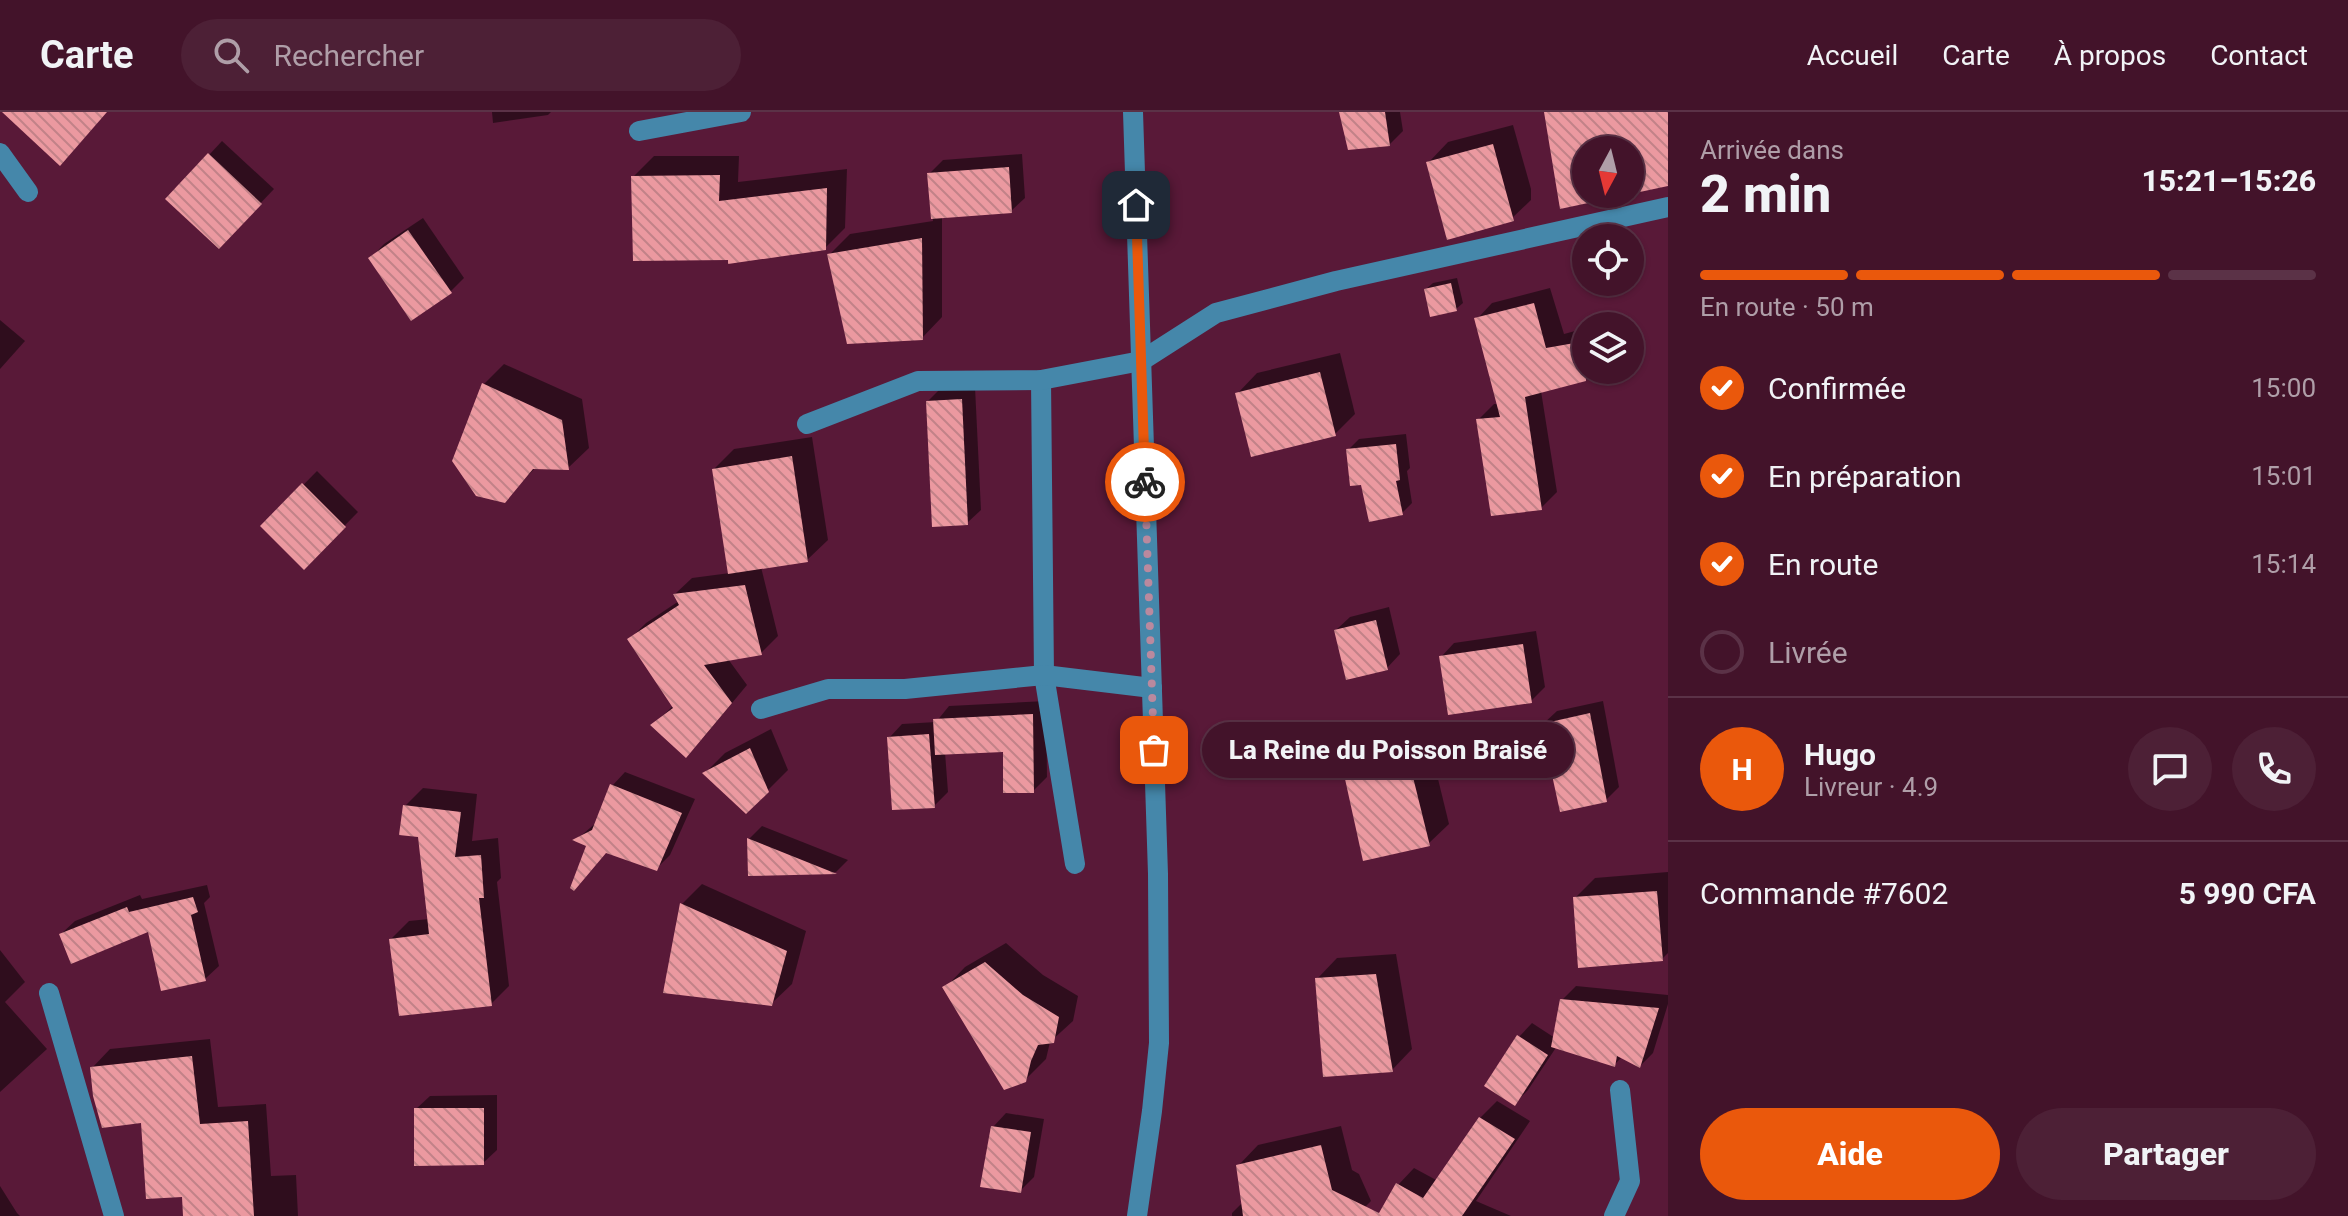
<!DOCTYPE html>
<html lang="fr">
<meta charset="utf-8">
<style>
body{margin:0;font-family:Roboto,sans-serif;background:#4d2036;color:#f1f3f6;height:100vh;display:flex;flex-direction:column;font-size:30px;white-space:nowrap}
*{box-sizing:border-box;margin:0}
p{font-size:26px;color:#af9ea8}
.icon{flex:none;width:44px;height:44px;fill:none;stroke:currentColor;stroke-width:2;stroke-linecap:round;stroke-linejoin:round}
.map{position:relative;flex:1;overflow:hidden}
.side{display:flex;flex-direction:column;background:#43132a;width:680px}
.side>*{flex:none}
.needle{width:52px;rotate:187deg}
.fabs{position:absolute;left:1572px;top:24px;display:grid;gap:16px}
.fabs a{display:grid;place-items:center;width:72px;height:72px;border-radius:50%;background:#43132a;box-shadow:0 2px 6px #0004,0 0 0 2px #5b3247;font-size:40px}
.pin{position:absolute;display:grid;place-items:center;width:68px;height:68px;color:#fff;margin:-34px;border-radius:16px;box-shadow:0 4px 12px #0006}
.courier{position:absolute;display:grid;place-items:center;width:80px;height:80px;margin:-40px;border:6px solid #ea580c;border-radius:50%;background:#fff;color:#222;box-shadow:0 2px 10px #0007}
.bubble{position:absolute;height:56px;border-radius:28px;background:#43132a;box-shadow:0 2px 6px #0004,0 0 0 2px #5b3247;font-size:26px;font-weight:800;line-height:56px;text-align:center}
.summary em{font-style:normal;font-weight:800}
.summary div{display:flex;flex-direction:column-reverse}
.summary{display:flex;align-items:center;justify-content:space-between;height:136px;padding:0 32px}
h1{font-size:52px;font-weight:800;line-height:60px}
.bar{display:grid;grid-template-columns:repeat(4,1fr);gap:12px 8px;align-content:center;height:96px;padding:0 32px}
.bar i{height:10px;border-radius:6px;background:#5b3247}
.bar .on{background:#ea580c}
.bar p{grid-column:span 4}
.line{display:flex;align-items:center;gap:20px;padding:0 32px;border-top:2px solid #5b3247}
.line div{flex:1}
.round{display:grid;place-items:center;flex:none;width:84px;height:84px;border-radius:42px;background:#4d2036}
ol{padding:0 32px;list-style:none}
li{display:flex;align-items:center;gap:24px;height:88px}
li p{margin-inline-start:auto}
li .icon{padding:8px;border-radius:50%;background:#ea580c;color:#fff;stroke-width:4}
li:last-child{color:#af9ea8}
li i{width:44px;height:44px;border:4px solid #5b3247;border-radius:50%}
.button{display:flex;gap:16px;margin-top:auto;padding:16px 32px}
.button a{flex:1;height:92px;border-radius:48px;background:#ea580c;color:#fff;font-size:32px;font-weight:800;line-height:92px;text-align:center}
.button a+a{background:#4d2036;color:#f1f3f6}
header{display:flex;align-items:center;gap:48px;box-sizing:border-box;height:112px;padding:0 40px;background:#43132a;border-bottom:2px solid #5b3247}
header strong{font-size:38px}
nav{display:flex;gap:44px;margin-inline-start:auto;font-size:28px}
.search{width:560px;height:72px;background:#4d2036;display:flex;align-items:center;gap:20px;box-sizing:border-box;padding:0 28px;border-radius:44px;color:#af9ea8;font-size:30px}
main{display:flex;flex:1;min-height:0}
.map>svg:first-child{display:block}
</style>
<header>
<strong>Carte</strong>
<div class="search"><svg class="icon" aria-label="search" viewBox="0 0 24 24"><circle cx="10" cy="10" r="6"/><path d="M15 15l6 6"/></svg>Rechercher</div>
<nav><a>Accueil</a><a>Carte</a><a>À propos</a><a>Contact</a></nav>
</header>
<main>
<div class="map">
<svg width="1668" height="1104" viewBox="0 0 1668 1104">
<defs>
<pattern id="building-back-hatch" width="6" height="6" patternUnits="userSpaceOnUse" patternTransform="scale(2)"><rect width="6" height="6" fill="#eb99a0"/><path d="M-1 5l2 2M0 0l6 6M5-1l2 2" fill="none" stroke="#c28288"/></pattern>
</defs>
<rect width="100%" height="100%" fill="#591938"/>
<g fill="#0007">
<polygon points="492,0 551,0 548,3 493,11"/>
<polygon points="1341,0 1400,0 1403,19 1390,32"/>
<polygon points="1513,13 1531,77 1531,88 1510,108 1428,51 1448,30"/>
<polygon points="222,29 274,77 232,121 209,43"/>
<polygon points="1022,42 1025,86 1011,99 942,104 942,205 922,226 829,143 850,122 933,109 929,62 943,48"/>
<polygon points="654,44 739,44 738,70 847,57 845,116 825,136 633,65"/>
<polygon points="423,106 464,166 450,180 371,146 384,132"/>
<polygon points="1457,166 1463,191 1456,197 1426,177 1433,171"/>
<polygon points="1550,176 1564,222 1586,216 1586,258 1610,258 1560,271 1541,279 1557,380 1541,396 1478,308 1494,292 1499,292 1477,207 1492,191"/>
<polygon points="1629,204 1638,239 1630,247 1630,214 1594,214"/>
<polygon points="0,208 25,229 0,257"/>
<polygon points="1340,241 1355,302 1335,322 1237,282 1257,261"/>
<polygon points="504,252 582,287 589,336 568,356 536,355 504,389 454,349 484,272"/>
<polygon points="975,275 981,398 967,411 928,289 941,276"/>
<polygon points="1406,322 1410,356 1407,359 1412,391 1402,401 1363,370 1348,338 1359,327"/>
<polygon points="812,325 828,428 807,448 761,455 778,524 761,541 728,547 747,573 702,627 653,613 673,594 629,528 646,511 679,489 675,482 692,466 730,461 714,357 734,337"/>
<polygon points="317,359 358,400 304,455 263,414"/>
<polygon points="1389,495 1400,542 1387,556 1336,518 1350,505"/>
<polygon points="1536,519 1545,575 1531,589 1441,545 1454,531"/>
<polygon points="1046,589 1047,665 1033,679 1005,638 945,640 948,680 934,694 889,626 902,612 936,610 949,594"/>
<polygon points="1603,589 1619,675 1606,688 1543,612 1557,599"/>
<polygon points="771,617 788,658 768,678 705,661 725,641"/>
<polygon points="1430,634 1449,712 1428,732 1347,668 1368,647"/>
<polygon points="625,660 695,687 670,743 656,757 576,728 597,710 612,674"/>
<polygon points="423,676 477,682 472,729 498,726 501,766 497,770 509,874 491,892 391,827 409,809 429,807 420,724 405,694"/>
<polygon points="762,714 848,748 836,760 750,762 749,727"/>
<polygon points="1668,760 1668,841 1662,847 1575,786 1595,766"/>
<polygon points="702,772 806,819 792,872 771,892 665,879 682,792"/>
<polygon points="207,773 210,785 204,791 219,854 205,867 149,818 61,822 75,809 140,783 142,787"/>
<polygon points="1006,831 1043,863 1078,884 1073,909 1050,930 1046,947 1025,968 945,876 965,855"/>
<polygon points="0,838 25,870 5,890 47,937 0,980"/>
<polygon points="1396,842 1412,937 1392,958 1317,867 1337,846"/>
<polygon points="1576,874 1668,883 1668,892 1653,941 1640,954 1622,945 1614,953 1557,934 1528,978 1515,991 1519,925 1532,911 1555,926 1562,888"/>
<polygon points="210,927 218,995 266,992 271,1064 296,1063 298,1104 185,1104 184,1082 143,1009 92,956 110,937"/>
<polygon points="497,983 497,1038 483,1051 416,997 430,984"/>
<polygon points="1497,989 1530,1009 1476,1089 1511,1104 1380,1104 1398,1073 1414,1056 1438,1069 1480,1006"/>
<polygon points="1006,1001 1044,1007 1034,1065 1020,1079 993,1015"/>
<polygon points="1341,1014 1352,1058 1359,1062 1371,1089 1356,1104 1232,1104 1232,1101 1243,1090 1238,1054 1258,1033"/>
<polygon points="0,1074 17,1101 20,1104 0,1104"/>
</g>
<g fill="url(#building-back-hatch)" fill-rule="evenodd">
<polygon points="2,0 107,0 60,54"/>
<polygon points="1339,0 1385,0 1390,34 1348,38"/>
<path d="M 1544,0 L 1668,0 L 1668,74 L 1560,97 ZM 1586,38 L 1630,38 L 1630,82 L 1586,82 Z"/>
<polygon points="1493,32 1514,109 1447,128 1426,50"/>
<polygon points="208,41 262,92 219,137 165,87"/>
<polygon points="1009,55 1012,101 931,107 927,61"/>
<polygon points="720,63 719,89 827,76 826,138 728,152 728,148 633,149 631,64"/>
<polygon points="408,118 452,181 411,209 368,146"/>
<polygon points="922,126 923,228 847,232 827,142"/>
<polygon points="1451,171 1457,199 1430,205 1424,177"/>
<polygon points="1534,191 1546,236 1586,229 1586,269 1525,285 1542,398 1491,404 1476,307 1500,305 1474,206"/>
<polygon points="1320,260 1336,324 1251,345 1235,281"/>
<polygon points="482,271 562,308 569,358 533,357 505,391 476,384 452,349"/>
<polygon points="962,287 968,413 932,415 926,289"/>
<polygon points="1396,332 1400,368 1396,369 1403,403 1369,410 1361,373 1350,374 1346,337"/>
<polygon points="792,344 808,450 728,462 712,357"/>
<polygon points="302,371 346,415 304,458 260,414"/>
<polygon points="745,473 762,543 704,553 732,591 686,646 650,613 673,596 627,527 679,493 673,482"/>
<polygon points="1376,508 1388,558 1346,568 1334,518"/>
<polygon points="1523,532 1532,591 1448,603 1439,544"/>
<polygon points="1590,601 1607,690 1560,700 1541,612"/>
<polygon points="1033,602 1034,681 1003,681 1003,640 935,643 933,607"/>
<polygon points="929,622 935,696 892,698 887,625"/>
<polygon points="750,636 769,680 746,702 702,661"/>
<polygon points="1410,653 1430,734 1363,749 1345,667"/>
<polygon points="610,672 682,701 657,759 606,741 574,779 570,776 586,734 572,728 592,718"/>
<polygon points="403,693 461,700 455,745 481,743 484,786 479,786 492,894 399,904 389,827 429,822 418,725 399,723"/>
<polygon points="747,726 837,762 748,764"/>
<polygon points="1657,779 1663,849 1578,856 1573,785"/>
<polygon points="193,785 198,800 191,803 206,869 161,879 148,820 71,852 59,822 127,795 129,800"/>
<polygon points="680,791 787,839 772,894 663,881"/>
<polygon points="985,850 1023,883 1059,905 1054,931 1038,933 1031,949 1026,970 1004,978 942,875"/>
<polygon points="1376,862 1393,960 1323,965 1315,866"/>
<polygon points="1560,887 1659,896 1640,956 1617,944 1615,955 1551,935"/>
<polygon points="1517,923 1548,943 1515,994 1484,974"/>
<polygon points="192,944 200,1012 248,1009 254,1104 183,1104 182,1085 146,1087 141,1011 102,1016 93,984 90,955"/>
<polygon points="414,996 484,996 484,1053 414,1054"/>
<polygon points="1479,1005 1515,1027 1462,1104 1243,1104 1236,1053 1321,1033 1332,1078 1379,1101 1396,1071 1423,1086"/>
<polygon points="991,1014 1031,1020 1021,1081 980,1075"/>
</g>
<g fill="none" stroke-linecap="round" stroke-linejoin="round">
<g stroke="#4587aa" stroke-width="20">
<polyline points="1133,0 1158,762 1159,931 1152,999 1137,1104"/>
<polyline points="639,19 741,0"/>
<polyline points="0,41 28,80"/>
<polyline points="1041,268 1044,563 1075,752"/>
<polyline points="807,312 918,269 1041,268 1141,249 1216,201 1336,169 1668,95"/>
<polyline points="761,597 828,577 905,577 1044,563 1152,576"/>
<polyline points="49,881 114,1104"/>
<polyline points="1614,1104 1630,1069 1620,978"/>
</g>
</g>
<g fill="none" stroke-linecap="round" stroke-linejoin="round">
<polyline stroke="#ba899e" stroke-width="8" stroke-dasharray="0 14.4" points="1145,370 1154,638"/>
<polyline stroke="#ea580c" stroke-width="10" points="1136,93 1145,370"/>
</g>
</svg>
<div class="fabs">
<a><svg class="needle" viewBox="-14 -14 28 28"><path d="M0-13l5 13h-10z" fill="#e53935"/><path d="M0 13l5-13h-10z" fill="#af9ea8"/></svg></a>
<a><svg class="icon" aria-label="locate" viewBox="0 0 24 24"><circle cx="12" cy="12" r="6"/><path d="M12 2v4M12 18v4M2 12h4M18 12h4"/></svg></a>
<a><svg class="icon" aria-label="layers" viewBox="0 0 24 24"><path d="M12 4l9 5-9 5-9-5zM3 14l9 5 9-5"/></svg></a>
</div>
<div class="pin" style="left:1154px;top:638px;background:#ea580c"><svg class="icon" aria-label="bag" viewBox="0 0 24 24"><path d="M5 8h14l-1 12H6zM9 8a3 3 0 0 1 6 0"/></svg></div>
<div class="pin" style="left:1136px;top:93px;background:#1f2937"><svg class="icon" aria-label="home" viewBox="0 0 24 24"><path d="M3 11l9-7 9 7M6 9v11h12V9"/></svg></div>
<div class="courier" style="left:1145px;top:370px"><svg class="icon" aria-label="bike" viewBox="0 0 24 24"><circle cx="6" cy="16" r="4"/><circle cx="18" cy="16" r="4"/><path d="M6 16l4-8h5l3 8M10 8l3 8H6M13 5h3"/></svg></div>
<div class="bubble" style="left:1202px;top:610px;width:372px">La Reine du Poisson Braisé</div>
</div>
<section class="side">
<div class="summary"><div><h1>2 min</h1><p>Arrivée dans</p></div><em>15:21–15:26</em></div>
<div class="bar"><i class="on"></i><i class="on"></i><i class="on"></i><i></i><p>En route · 50 m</p></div>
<ol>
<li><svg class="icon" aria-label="check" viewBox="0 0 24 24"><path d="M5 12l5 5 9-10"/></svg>Confirmée<p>15:00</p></li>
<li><svg class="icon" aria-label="check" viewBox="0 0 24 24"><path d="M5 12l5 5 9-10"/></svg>En préparation<p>15:01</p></li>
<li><svg class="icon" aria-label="check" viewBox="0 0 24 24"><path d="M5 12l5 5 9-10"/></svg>En route<p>15:14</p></li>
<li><i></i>Livrée</li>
</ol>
<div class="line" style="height:144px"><b class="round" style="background:#ea580c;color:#fff">H</b><div><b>Hugo</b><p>Livreur · 4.9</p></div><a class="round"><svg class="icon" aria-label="chat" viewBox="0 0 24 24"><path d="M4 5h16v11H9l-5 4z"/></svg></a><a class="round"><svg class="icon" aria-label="phone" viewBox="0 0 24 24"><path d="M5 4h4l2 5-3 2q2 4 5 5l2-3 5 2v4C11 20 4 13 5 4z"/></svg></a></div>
<div class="line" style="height:104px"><div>Commande #7602</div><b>5 990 CFA</b></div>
<div class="button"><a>Aide</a><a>Partager</a></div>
</section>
</main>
